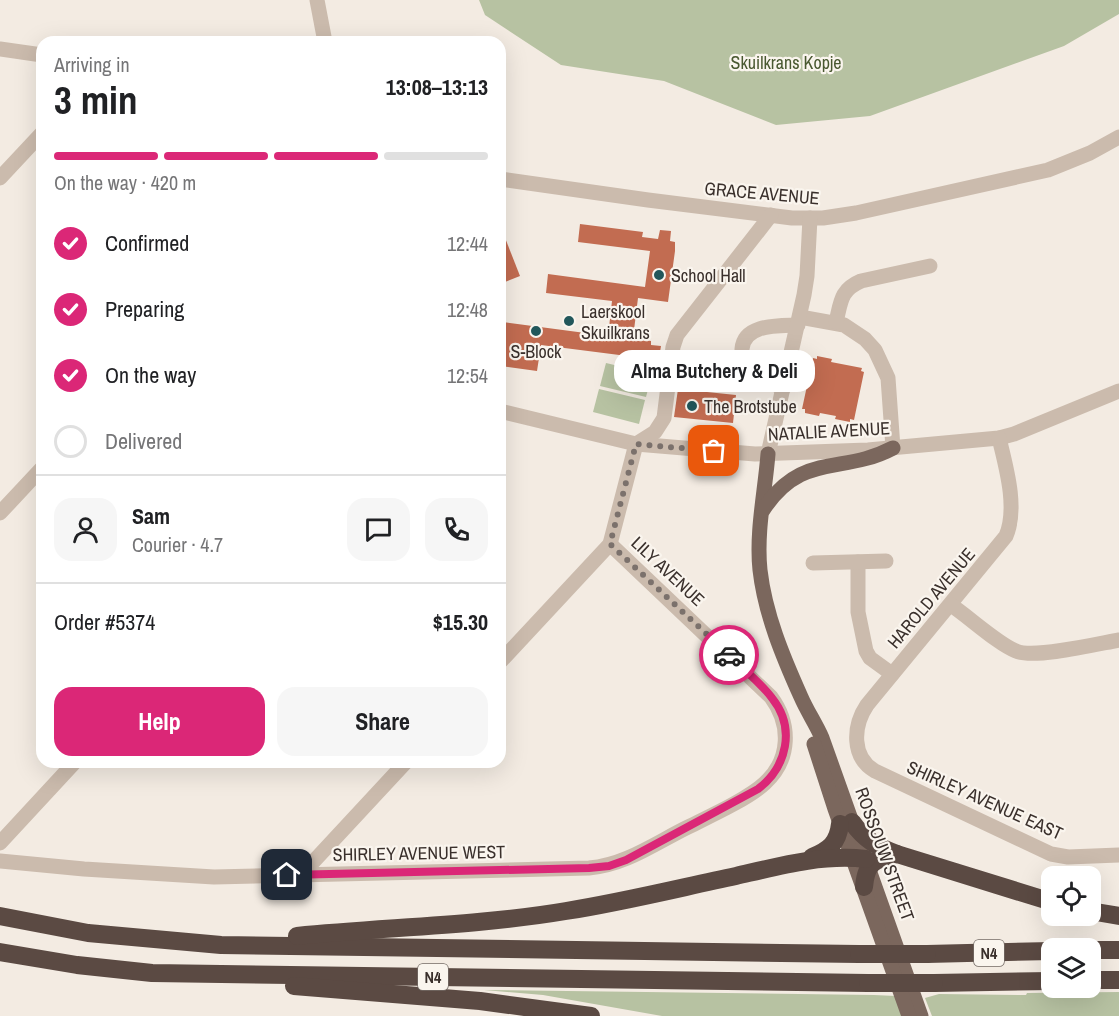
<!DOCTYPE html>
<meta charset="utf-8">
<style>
body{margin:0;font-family:"Archivo Narrow",sans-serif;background:#f6f6f6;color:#202124;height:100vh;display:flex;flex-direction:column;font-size:22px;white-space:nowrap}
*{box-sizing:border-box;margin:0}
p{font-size:20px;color:#757577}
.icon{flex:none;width:33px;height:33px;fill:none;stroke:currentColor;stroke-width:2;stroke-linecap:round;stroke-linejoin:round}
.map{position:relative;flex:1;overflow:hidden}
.sheet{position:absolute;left:36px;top:36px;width:470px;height:732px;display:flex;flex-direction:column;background:#fff;border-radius:18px;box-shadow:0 6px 24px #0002}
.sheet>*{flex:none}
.controls{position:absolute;left:1041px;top:866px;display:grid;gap:12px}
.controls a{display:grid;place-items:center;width:60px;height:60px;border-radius:12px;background:#fff;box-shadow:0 6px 24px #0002;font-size:30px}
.pin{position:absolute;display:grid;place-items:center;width:51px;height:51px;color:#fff;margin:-26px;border-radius:12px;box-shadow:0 3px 9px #0006}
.courier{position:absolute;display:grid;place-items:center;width:60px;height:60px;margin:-30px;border:4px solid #db2777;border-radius:50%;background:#fff;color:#222;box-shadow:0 2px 8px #0007}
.bubble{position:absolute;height:42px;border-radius:18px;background:#fff;box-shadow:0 6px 24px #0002;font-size:20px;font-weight:700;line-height:42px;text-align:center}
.head em{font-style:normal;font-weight:700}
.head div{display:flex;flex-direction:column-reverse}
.head{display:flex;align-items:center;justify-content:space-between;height:102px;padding:0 18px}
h1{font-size:39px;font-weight:700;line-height:45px}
.bar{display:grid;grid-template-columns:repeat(4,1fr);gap:9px 6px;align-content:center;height:72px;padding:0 18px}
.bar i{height:8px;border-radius:4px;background:#e0e0e0}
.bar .selected{background:#db2777}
.bar p{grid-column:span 4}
.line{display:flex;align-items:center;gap:15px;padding:0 18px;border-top:2px solid #e0e0e0}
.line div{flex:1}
.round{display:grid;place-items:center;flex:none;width:63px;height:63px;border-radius:18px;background:#f6f6f6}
ol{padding:0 18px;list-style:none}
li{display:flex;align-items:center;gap:18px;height:66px}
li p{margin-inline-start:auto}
li .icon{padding:6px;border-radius:50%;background:#db2777;color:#fff;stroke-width:4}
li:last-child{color:#757577}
li i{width:33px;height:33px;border:3px solid #e0e0e0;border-radius:50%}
.action{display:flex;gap:12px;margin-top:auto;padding:12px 18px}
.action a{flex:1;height:69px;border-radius:18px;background:#db2777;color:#fff;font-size:24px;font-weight:700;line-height:69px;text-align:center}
.action a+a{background:#f6f6f6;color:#202124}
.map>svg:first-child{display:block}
</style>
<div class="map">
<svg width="1119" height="1016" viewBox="0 0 1119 1016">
<rect width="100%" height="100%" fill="#f3ebe2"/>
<g fill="#b7c2a2">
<polygon points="479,0 1119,0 1119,14 1064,46 870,116 776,125 664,81 561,65 485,15"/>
<polygon points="606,363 652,374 646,397 600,386"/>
<polygon points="599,389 645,400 639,424 593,412"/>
<polygon points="484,990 874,995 896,996 903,1016 662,1016 543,995"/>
<polygon points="1119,992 1119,1016 932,1016 925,998 939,994 1026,995 1027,993"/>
</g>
<g fill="#c26c51">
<polygon points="580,224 643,232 642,237 658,239 660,230 671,231 670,241 675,242 675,251 668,302 638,298 633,338 651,341 651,345 661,346 659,358 635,355 635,357 541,345 537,371 500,366 503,322 608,336 612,301 546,293 548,274 645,287 650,251 578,242"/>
<polygon points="500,225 520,276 500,284"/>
<polygon points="817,356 832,359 831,362 862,368 861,371 864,372 854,420 850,419 850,422 835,419 836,416 820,413 819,416 805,413 805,409 802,409 813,358 817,359"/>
<polygon points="678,389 736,395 733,423 674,417"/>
</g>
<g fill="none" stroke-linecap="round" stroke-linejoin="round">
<g stroke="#cbbbad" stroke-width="15">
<polyline points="317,0 325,42"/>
<polyline points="0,49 42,55"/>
<polyline points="0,178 42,133"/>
<polyline points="500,179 648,200 792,218 823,218 856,213 1048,170 1090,153 1119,137"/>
<polyline points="800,317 844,325 865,339 875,350 888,378 893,448"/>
<path d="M 836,322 C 841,302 840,290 861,281 L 930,266"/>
<path d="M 783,389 C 772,382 756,376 746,366 C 741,361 742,355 742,349 C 744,323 780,326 798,325"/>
<polyline points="500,411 636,444 755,454 868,450 999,438 1014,434 1119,391"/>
<path d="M 999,438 C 1006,467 1018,508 1006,536 L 867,705 C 853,726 851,757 875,771 L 1051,854 L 1068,857 L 1119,855"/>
<polyline points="768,454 804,295 807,276 810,218"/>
<polyline points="0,513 42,468"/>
<polyline points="858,562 858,612 866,651 870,658 892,674"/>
<polyline points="813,563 886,561"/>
<path d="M 951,605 C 969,617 998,644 1016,651 C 1034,659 1097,644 1119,640"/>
<polyline points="500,662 610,544 636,444 655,432 664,418 673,347 677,335 771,215"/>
<polyline points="0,843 75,762"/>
<path d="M 0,861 L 84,869 L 214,877 L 589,868 C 625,865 654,844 686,828 C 708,817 748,799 765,783 C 791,759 791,724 771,697 L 610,544"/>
<polyline points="301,875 406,762"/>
</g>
<g stroke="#7b675d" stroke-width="15">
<path d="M 768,454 C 765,492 756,532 760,570 C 765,614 783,657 801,697 C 807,711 816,724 822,738 L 921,1016"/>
<path d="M 763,510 C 802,451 842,475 893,448"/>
<polyline points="814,744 835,809 909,1016"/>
</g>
<g stroke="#5b4a43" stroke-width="18">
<path d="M 852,822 C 864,839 877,847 897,854"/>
<path d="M 812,857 C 829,850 838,843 840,824"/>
<path d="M 864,887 C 866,862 874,860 897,854 L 1052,902"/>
<polyline points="1090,911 1119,916"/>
<polyline points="0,916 88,933 221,945 859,954"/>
<path d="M 297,936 C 387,927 477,926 566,911 C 623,902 679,888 736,876 C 779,866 822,854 866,859"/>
<polyline points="1090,950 1119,950"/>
<polyline points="0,952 77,965 152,973 868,983"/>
<polyline points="927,954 1052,951"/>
<polyline points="1090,980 1119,980"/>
<polyline points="934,983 1052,981"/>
<polyline points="294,986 480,1001 591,1016"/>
</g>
<g stroke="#5b4a43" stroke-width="18">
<polyline points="859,954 927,954"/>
<polyline points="868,983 934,983"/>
</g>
</g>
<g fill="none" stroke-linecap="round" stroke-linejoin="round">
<polyline stroke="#7b716c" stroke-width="6" stroke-dasharray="0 10.8" points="714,451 636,444 610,544 729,655"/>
<path stroke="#db2777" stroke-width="8" d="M 287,875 L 589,868 L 609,866 L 626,860 L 758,789 C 787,767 796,728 772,698 C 760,682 743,669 729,655"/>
</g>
<g fill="#22575b" stroke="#faf5ee" stroke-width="2">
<circle cx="659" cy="275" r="6"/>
<circle cx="569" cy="321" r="6"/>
<circle cx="536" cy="331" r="6"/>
<circle cx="692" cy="406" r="6"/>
</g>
<g text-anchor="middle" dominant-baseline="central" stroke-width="4.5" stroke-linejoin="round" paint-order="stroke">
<g fill="#faf5ee" stroke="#746b66" stroke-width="1.5">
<rect x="974" y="940" width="30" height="26" rx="4.5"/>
<rect x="418" y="964" width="30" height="26" rx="4.5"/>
</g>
<g font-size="16" font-weight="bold" fill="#3a302c">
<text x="989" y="953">N4</text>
<text x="433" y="977">N4</text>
</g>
<g font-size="18" fill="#495830" stroke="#faf5ee">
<text x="786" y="62">Skuilkrans Kopje</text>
</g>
<g font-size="18" fill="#3a302c" stroke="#faf5ee">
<text transform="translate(762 193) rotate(5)">GRACE AVENUE</text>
<text transform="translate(829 431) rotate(-3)">NATALIE AVENUE</text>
<text transform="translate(668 571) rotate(43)">LILY AVENUE</text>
<text transform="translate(931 598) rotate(-50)">HAROLD AVENUE</text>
<text transform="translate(985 800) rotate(24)">SHIRLEY AVENUE EAST</text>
<text transform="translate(419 853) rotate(-1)">SHIRLEY AVENUE WEST</text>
<text transform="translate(885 854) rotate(70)">ROSSOUW STREET</text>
</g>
<g font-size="18" fill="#3a302c" stroke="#faf5ee" text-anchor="start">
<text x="671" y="275">School Hall</text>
<text x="581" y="311">Laerskool<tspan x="581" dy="21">Skuilkrans</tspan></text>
<text x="536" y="351" text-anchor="middle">S-Block</text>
<text x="704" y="406">The Brotstube</text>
</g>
</g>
</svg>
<div class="controls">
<a><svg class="icon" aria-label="locate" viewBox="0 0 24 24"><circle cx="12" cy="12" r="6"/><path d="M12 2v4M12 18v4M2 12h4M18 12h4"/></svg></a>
<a><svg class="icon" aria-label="layers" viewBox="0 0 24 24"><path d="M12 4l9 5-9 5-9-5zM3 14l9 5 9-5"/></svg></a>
</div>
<div class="pin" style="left:714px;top:451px;background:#ea580c"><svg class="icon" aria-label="bag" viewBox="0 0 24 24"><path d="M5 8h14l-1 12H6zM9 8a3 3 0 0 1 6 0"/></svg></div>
<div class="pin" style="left:287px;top:875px;background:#1f2937"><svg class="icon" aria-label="home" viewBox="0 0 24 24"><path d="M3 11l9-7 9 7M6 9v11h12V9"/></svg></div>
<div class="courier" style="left:729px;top:655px"><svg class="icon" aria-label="car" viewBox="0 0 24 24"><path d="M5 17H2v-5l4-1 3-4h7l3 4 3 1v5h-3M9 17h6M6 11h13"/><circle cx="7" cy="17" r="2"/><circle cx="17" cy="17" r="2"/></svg></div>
<div class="bubble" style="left:614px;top:350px;width:201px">Alma Butchery &amp; Deli</div>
<section class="sheet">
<div class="head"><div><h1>3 min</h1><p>Arriving in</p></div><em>13:08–13:13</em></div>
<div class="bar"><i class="selected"></i><i class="selected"></i><i class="selected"></i><i></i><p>On the way · 420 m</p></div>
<ol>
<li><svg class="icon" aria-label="check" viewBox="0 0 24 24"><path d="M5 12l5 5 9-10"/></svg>Confirmed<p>12:44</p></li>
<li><svg class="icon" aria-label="check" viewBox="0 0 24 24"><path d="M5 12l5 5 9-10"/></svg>Preparing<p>12:48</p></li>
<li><svg class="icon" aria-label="check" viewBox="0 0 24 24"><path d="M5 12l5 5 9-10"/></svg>On the way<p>12:54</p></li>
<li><i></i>Delivered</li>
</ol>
<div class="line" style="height:108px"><a class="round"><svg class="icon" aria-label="person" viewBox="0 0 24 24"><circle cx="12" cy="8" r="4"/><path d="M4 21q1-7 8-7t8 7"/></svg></a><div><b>Sam</b><p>Courier · 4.7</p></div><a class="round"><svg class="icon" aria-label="chat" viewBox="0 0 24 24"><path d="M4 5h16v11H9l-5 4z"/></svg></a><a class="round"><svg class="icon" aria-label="phone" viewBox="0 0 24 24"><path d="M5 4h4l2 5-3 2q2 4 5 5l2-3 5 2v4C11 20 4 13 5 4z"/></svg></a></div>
<div class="line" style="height:78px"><div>Order #5374</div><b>$15.30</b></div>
<div class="action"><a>Help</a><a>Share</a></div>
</section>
</div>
